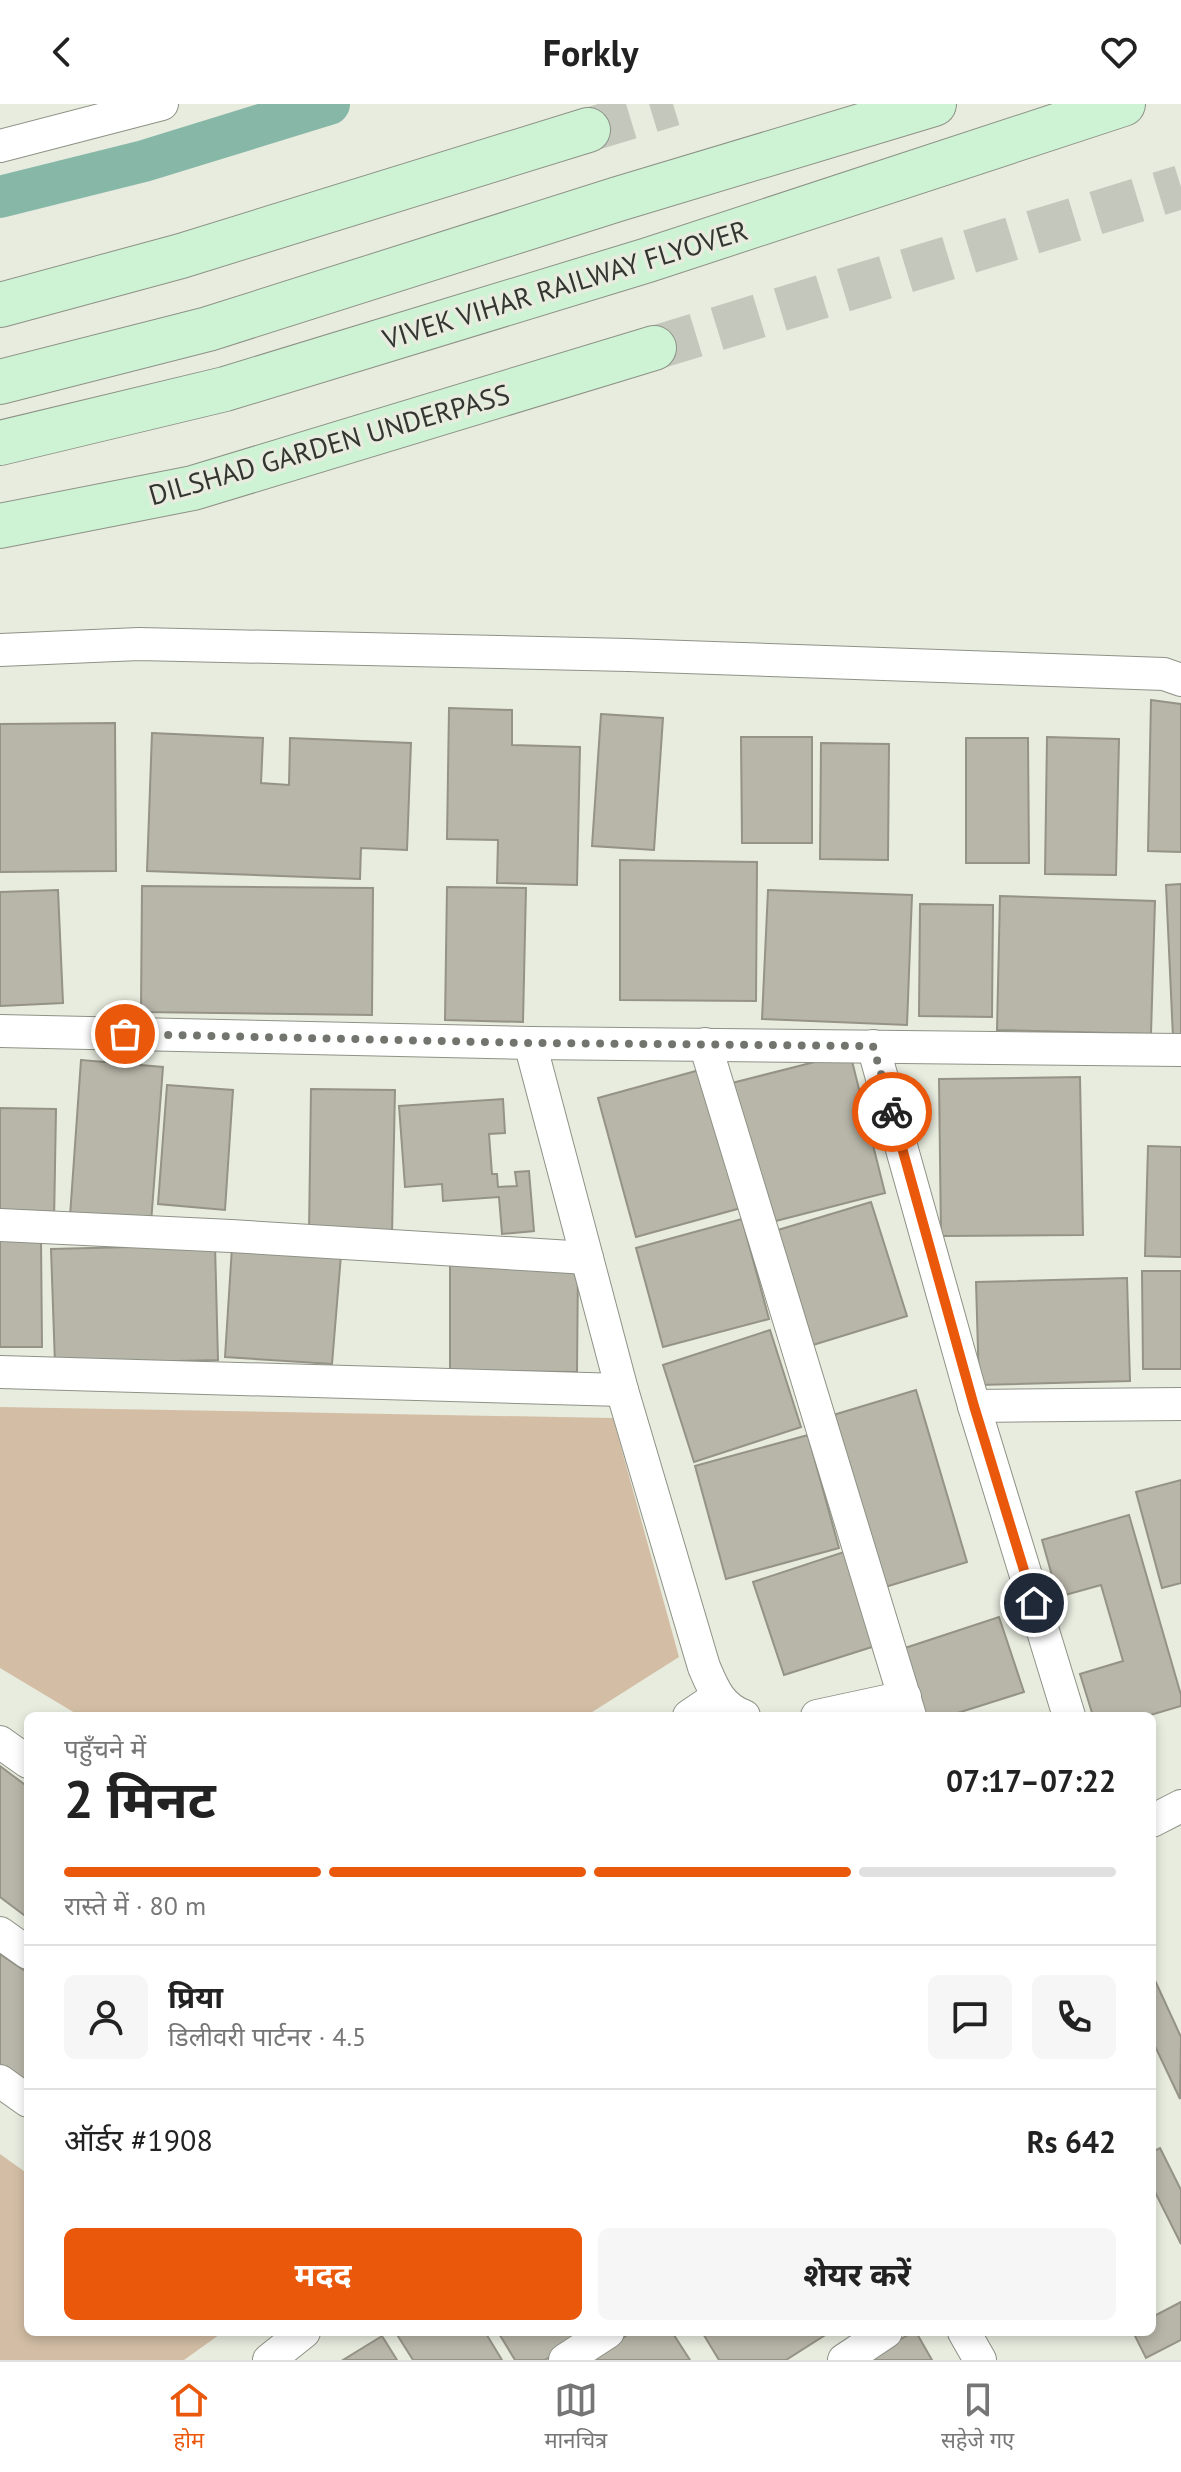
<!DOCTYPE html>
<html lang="hi">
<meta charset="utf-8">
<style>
body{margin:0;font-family:"PT Sans","Noto Sans Devanagari",sans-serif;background:#f6f6f6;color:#222;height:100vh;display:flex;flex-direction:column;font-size:30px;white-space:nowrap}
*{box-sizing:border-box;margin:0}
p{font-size:26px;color:#767676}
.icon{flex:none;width:44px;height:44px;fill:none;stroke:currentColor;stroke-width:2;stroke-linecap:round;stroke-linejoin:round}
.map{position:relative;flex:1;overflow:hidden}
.side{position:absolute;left:24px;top:1608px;width:1132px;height:624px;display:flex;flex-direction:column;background:#fff;border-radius:12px;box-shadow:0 4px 12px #0003}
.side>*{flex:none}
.pin{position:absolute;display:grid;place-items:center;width:68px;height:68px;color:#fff;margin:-34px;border:4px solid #fff;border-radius:50%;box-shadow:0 2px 8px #0007}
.courier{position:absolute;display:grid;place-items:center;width:80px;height:80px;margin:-40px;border:6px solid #ea580c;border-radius:50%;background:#fff;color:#222;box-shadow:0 2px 10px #0007}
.head em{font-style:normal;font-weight:700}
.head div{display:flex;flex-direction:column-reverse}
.head{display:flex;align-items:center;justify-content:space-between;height:136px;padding:0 40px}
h1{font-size:52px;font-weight:700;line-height:60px}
.bar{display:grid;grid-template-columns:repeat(4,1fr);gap:12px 8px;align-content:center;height:96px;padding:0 40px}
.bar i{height:10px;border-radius:6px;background:#e0e0e0}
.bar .selected{background:#ea580c}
.bar p{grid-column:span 4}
.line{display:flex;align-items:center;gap:20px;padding:0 40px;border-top:2px solid #e0e0e0}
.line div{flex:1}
.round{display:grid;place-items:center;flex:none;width:84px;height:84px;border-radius:12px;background:#f6f6f6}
.action{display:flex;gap:16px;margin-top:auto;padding:16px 40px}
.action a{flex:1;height:92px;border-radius:12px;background:#ea580c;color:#fff;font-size:32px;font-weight:700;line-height:92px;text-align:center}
.action a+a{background:#f6f6f6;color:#222}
header{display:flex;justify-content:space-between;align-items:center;height:104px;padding:0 40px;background:#fff;font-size:36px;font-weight:700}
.tab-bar{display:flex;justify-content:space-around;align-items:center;height:112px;border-top:2px solid #e0e0e0;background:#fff;font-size:22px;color:#767676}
.tab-bar a{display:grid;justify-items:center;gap:4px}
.tab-bar .selected{color:#ea580c}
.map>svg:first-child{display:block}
</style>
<header><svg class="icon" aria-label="back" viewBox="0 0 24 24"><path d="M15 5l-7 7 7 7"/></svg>Forkly<svg class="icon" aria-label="heart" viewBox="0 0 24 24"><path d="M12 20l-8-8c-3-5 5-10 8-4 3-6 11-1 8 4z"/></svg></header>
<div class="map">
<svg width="1181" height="2256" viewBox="0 0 1181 2256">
<rect width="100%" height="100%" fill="#e8ecdf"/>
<g fill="#d3bea5">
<polygon points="0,1303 613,1314 679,1553 586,1612 80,1612 0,1564"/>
<polygon points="0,2050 28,2070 28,2228 223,2228 184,2256 0,2256"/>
</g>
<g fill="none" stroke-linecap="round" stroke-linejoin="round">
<polyline stroke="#87b7a7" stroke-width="42" points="0,93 144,57 329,0"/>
</g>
<g fill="#b8b6a9" stroke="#959286" stroke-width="2">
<polygon points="1151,596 1181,600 1181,748 1148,747"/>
<polygon points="449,604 512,606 512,641 580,643 577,781 497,779 498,736 447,735"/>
<polygon points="601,610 663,614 654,746 592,742"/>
<polygon points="115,619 116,767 0,768 0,620"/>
<polygon points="152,629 263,634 261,679 289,681 290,634 411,639 407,746 361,744 360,775 147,767"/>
<polygon points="741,633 812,633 812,739 742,739"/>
<polygon points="1047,633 1119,635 1116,771 1045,770"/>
<polygon points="966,634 1028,634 1029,759 966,759"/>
<polygon points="821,639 889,640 888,756 820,755"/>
<polygon points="620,756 757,758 756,897 620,896"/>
<polygon points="1181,780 1181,932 1173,933 1166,781"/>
<polygon points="142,782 373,784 372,911 141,908"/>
<polygon points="447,783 526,784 523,918 445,916"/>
<polygon points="58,786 63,899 0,902 0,788"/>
<polygon points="768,786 912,791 907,921 762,915"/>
<polygon points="1000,792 1155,797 1151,930 997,926"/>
<polygon points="920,800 993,801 992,913 919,912"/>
<polygon points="850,949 885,1089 764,1120 728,980"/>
<polygon points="81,956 163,963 151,1119 70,1112"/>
<polygon points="703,965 741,1104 636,1133 598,994"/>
<polygon points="1080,973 1083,1131 941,1132 939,975"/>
<polygon points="167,981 233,986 225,1106 158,1100"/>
<polygon points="311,985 395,986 392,1130 309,1129"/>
<polygon points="503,995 505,1029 489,1030 492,1070 497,1070 498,1083 517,1082 515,1068 529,1067 534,1127 502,1130 499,1093 443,1097 442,1080 405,1083 399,1002"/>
<polygon points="0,1004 56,1005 54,1119 0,1111"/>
<polygon points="1148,1042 1181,1043 1181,1153 1145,1152"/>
<polygon points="871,1098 907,1212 813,1241 778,1126"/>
<polygon points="742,1115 769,1215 663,1243 636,1144"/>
<polygon points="0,1134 41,1134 42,1243 0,1243"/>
<polygon points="215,1141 218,1256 55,1260 51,1145"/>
<polygon points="232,1143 341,1151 332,1260 225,1253"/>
<polygon points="450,1160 578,1161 577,1268 450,1267"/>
<polygon points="1142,1167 1181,1167 1181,1265 1143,1265"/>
<polygon points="1127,1174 1130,1277 979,1281 976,1178"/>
<polygon points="770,1226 801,1323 694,1358 663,1261"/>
<polygon points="916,1286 967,1458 882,1484 830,1312"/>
<polygon points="808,1331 839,1444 726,1475 695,1362"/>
<polygon points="1181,1376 1181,1479 1162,1484 1136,1388"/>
<polygon points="1129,1411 1181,1591 1181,1602 1147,1612 1093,1612 1080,1570 1123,1557 1101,1481 1058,1493 1042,1436"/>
<polygon points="844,1448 875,1542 784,1571 753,1478"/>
<polygon points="999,1513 1024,1588 948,1612 920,1612 899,1546"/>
<polygon points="0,1662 28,1683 28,1814 0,1793"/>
<polygon points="0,1850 28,1869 28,1989 0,1970"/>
<polygon points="1152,1870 1181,1933 1180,1995 1154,1940 1152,1941"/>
<polygon points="1160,2044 1181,2086 1181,2140 1154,2086 1152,2087 1152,2048"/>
<polygon points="1181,2198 1181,2236 1146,2254 1133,2228 1152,2228 1152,2213"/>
<polygon points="485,2228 502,2256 413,2256 396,2229"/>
<polygon points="498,2228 579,2228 582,2233 545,2256 515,2256"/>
<polygon points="632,2228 672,2228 690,2256 598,2256 595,2252"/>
<polygon points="702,2228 830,2228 786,2256 719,2256"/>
<polygon points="913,2228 916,2228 932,2256 865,2256"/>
<polygon points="382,2232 397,2256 343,2256"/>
</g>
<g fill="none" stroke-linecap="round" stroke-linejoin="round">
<g stroke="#c4c7bc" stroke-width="44" stroke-dasharray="44 22" stroke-linecap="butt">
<polyline points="588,26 673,0"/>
<polyline points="654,244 1181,83"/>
</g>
<g stroke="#8e9286" stroke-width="34">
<g id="minor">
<polyline points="0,42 162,0"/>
<polyline points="0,546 139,540 628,551 1164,570 1181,576"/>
<polyline points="0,927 530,939 1181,946"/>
<path d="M 530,939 L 622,1286 L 704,1563 C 713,1584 720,1603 744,1612"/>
<polyline points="705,940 910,1612"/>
<polyline points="873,942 974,1302 1069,1612"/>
<polyline points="0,1121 231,1132 587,1154"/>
<polyline points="0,1268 622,1286"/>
<polyline points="974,1302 1181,1300"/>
<polyline points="689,1612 717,1593"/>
<polyline points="817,1612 905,1593"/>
<polyline points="0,1638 28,1658"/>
<polyline points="1152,1717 1181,1702"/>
<polyline points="0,1829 28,1849"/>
<polyline points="0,1977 28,1997"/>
<polyline points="964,2228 980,2256"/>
<polyline points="269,2256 304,2228"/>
<polyline points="565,2256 608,2228"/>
<polyline points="844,2256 886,2228"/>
</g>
</g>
<g stroke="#8e9286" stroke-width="46">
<g id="secondary">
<polyline points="0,201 181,152 588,26"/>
<polyline points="0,278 208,225 618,95 934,0"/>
<polyline points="0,339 225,285 648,156 1123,0"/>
<polyline points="0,422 193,384 654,244"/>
</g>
</g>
<use href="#minor" stroke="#fff" stroke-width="32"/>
<use href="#secondary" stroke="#cdf2d4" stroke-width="44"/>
</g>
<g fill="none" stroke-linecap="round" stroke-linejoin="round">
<polyline stroke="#72756d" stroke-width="8" stroke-dasharray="0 14.4" points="125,930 530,939 873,942 892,1008"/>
<polyline stroke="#ea580c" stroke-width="10" points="892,1008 974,1302 1034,1499"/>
</g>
<g text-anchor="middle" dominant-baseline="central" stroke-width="7" stroke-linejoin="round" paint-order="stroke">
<g font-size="28" fill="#333530" stroke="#e8ecdf">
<text transform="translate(565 180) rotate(-17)">VIVEK VIHAR RAILWAY FLYOVER</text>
<text transform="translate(329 340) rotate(-16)">DILSHAD GARDEN UNDERPASS</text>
</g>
</g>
</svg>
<div class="pin" style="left:125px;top:930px;background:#ea580c"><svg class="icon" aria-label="bag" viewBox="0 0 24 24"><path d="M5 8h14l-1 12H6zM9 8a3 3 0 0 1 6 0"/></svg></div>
<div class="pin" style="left:1034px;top:1499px;background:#1f2937"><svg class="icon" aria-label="home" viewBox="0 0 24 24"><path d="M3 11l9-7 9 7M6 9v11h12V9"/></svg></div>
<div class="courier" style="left:892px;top:1008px"><svg class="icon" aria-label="bike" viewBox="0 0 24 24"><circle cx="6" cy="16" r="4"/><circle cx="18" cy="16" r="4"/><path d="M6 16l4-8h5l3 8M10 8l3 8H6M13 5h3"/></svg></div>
<section class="side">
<div class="head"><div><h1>2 मिनट</h1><p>पहुँचने में</p></div><em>07:17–07:22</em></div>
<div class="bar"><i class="selected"></i><i class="selected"></i><i class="selected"></i><i></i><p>रास्ते में · 80 m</p></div>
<div class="line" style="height:144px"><a class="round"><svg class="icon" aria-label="person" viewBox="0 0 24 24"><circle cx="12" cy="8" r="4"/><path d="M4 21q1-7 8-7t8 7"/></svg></a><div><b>प्रिया</b><p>डिलीवरी पार्टनर · 4.5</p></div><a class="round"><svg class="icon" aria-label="chat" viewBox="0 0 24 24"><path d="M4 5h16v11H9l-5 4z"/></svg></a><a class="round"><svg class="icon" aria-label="phone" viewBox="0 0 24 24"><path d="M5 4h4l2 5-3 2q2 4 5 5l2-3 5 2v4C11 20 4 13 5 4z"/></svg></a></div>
<div class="line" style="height:104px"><div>ऑर्डर #1908</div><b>Rs 642</b></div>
<div class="action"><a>मदद</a><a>शेयर करें</a></div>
</section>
</div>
<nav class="tab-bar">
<a class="selected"><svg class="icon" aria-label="home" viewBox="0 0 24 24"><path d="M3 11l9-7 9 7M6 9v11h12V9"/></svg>होम</a>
<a><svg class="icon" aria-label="map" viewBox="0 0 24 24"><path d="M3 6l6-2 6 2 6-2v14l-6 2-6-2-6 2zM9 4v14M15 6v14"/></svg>मानचित्र</a>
<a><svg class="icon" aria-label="saved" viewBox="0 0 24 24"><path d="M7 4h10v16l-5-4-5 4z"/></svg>सहेजे गए</a>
</nav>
